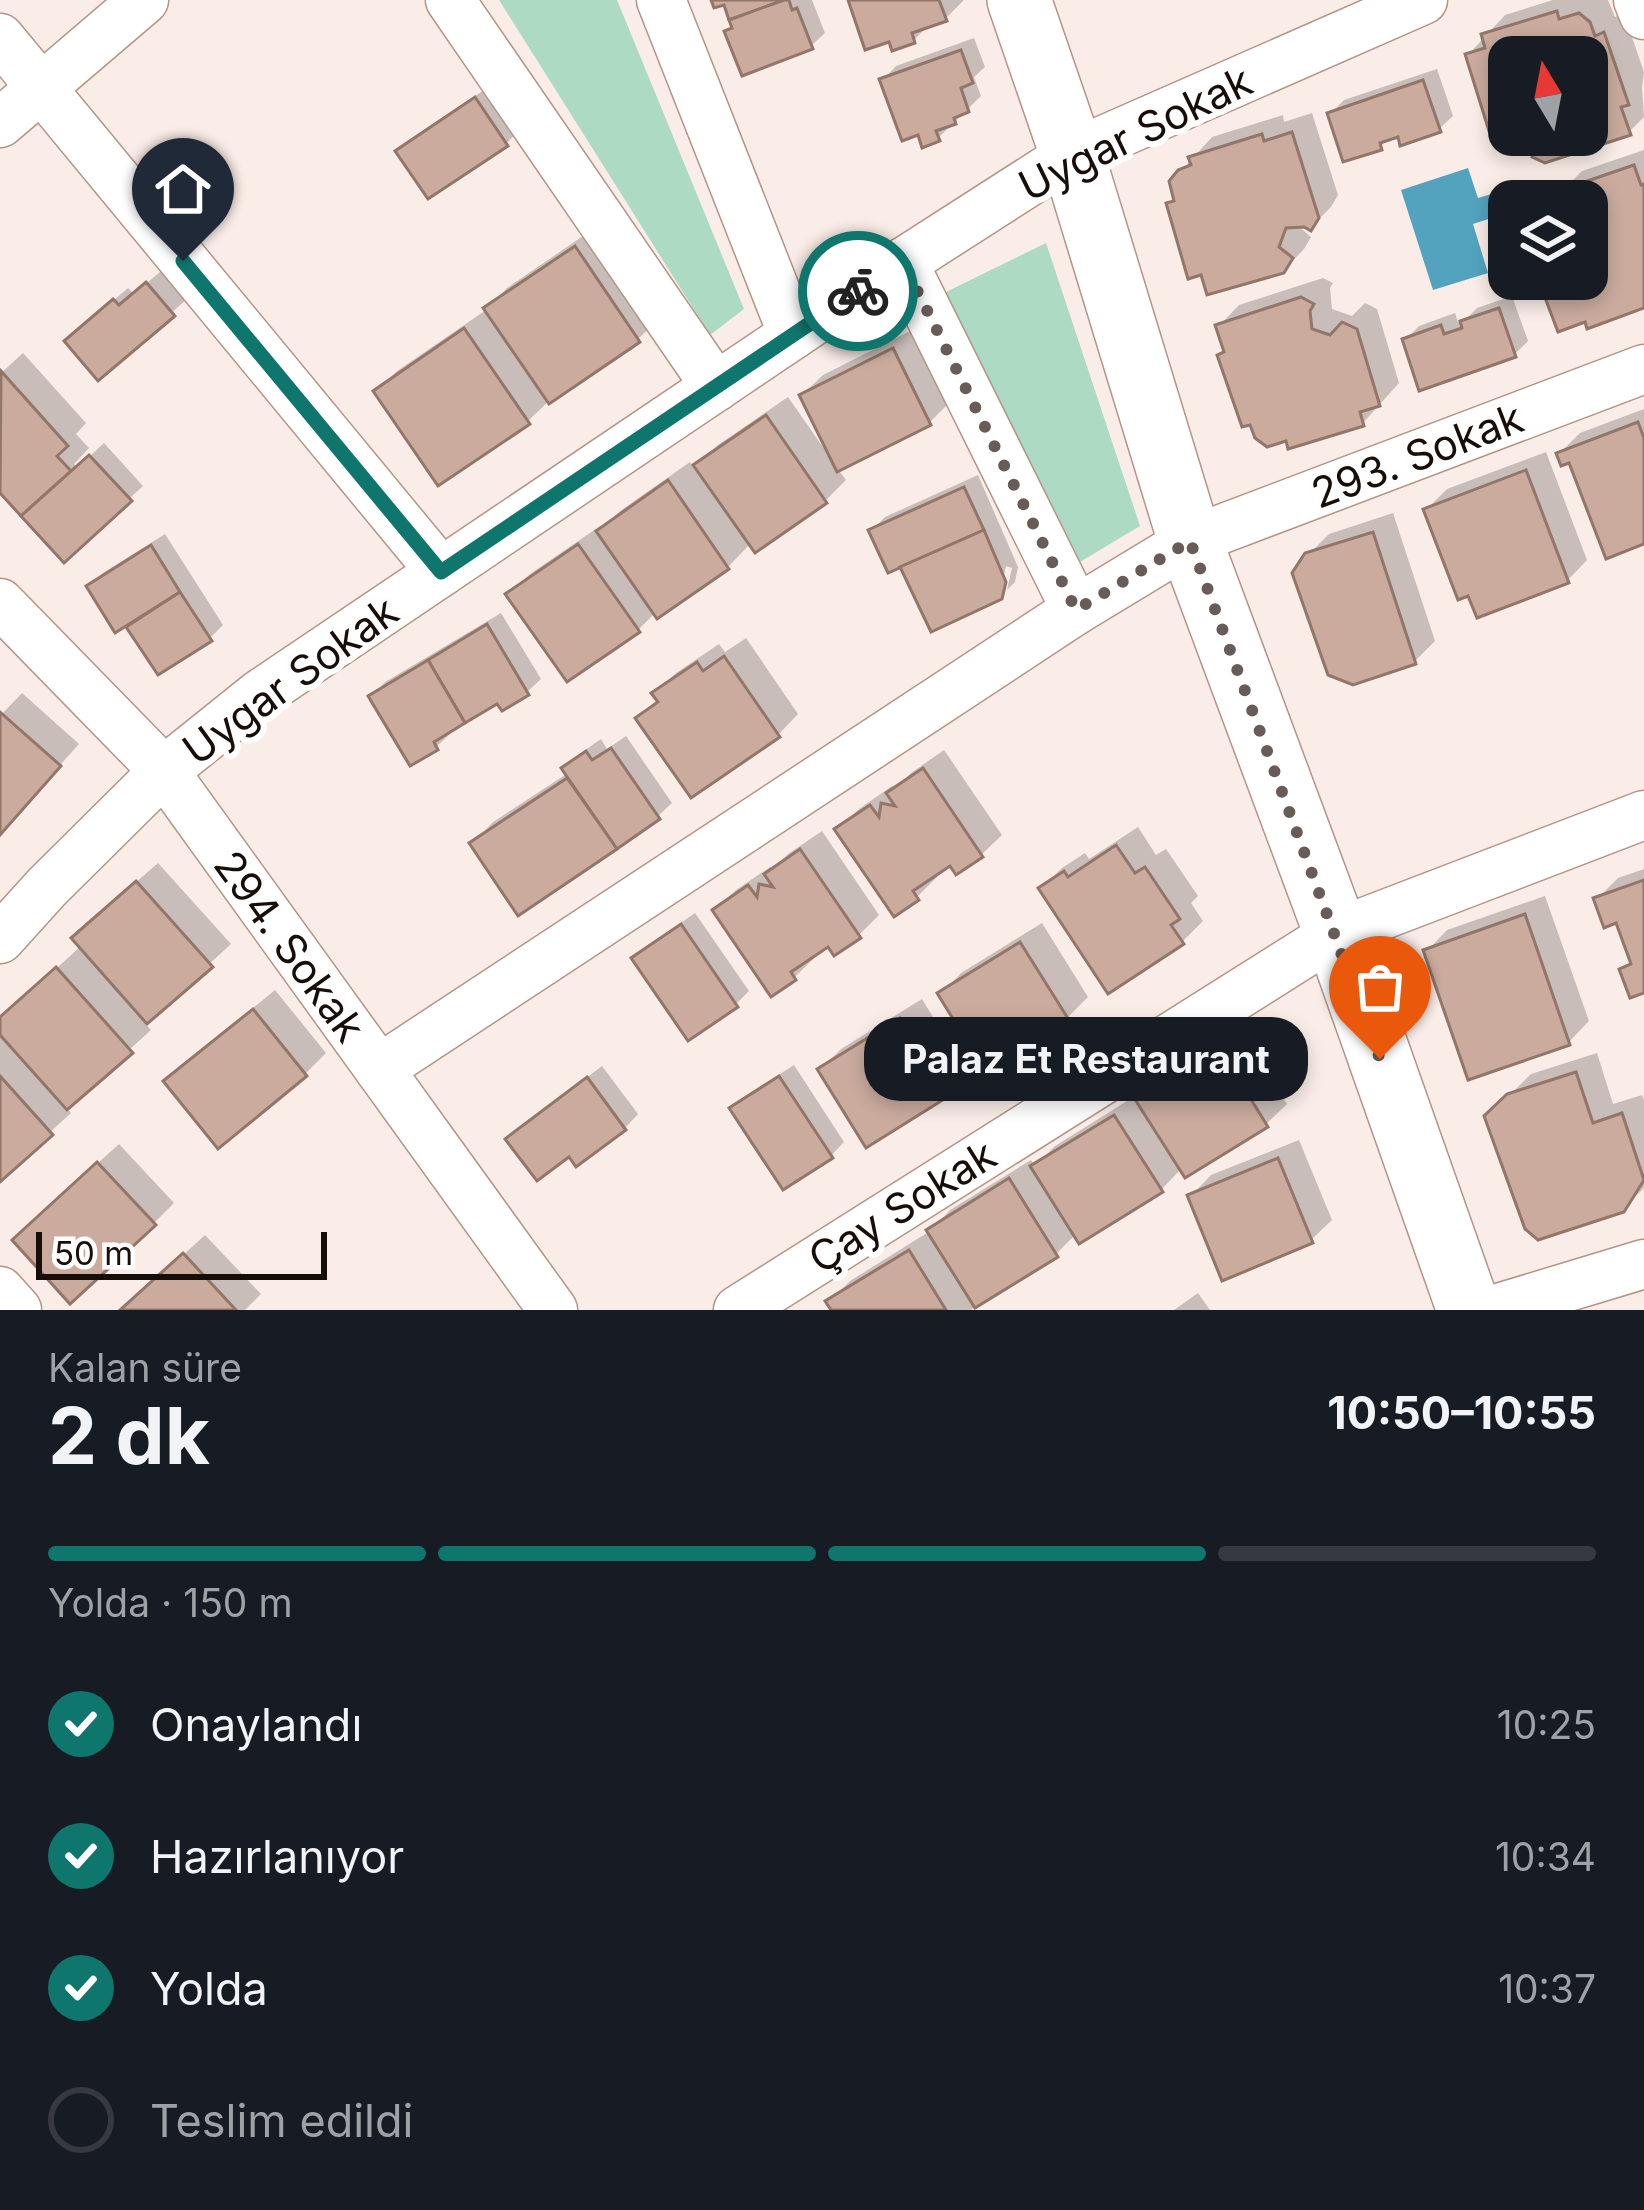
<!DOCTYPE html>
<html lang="tr">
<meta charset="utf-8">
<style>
body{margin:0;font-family:Inter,sans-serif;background:#242831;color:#f1f3f6;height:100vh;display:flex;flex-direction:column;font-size:45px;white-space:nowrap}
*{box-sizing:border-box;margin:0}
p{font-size:39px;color:#9ea1a6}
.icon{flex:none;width:66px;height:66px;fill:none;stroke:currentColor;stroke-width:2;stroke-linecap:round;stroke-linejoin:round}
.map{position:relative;height:1310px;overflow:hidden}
.sheet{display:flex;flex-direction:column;background:#171b24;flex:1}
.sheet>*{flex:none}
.needle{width:78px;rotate:350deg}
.controls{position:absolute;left:1488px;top:36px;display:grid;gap:24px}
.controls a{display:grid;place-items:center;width:120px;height:120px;border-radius:24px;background:#171b24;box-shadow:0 6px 18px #0003;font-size:60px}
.scale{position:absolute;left:36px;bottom:30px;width:291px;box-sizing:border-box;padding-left:12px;border:6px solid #180e09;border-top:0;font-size:33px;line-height:42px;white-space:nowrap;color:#180e09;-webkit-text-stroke:9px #fefefe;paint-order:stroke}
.pin{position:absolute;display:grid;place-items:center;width:102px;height:102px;color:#fff;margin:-123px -51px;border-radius:50% 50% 50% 0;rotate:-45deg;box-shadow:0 0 12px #0007}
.pin .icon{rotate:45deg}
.courier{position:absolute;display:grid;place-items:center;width:120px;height:120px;margin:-60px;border:9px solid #0f766e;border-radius:50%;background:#fff;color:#222;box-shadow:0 3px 15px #0007}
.bubble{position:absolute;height:84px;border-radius:36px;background:#171b24;box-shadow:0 6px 18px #0003;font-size:39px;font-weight:700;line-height:84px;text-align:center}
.head em{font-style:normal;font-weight:700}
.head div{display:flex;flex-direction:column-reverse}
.head{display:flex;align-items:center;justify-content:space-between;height:204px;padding:0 48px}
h1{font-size:78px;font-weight:700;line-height:90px}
.bar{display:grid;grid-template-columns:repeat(4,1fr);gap:18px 12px;align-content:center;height:144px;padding:0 48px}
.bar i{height:15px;border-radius:9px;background:#363941}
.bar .active{background:#0f766e}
.bar p{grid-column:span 4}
ol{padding:0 48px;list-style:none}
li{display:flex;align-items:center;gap:36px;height:132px}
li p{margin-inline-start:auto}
li .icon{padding:12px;border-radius:50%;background:#0f766e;color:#fff;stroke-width:4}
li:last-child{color:#9ea1a6}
li i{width:66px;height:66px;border:6px solid #363941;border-radius:50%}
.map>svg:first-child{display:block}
</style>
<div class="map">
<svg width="1644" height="1310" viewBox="0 0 1644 1310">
<rect width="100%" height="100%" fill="#faede7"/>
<g fill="#addac2">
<polygon points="499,0 617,0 744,309 710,335"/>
<polygon points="1046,243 1140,526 1075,565 940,295"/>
</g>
<polygon fill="#53a3bf" points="1468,168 1478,198 1498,192 1504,214 1473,224 1488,273 1433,290 1401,190"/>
<g fill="#0003">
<polygon points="714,0 812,0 825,33 811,46 728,32 734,26 726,1"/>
<polygon points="851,0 964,0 945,19 930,24 914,40"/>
<polygon points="1553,0 1608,0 1615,17 1624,14 1644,72 1642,88 1644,117 1629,132 1545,160 1537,135 1587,135 1587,57 1509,57 1509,129 1468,55 1505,15"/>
<polygon points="974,38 985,67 974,77 981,96 938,138 883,80 896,66"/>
<polygon points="1437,69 1453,116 1439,129 1400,133 1391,136 1380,147 1330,114 1344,100"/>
<polygon points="490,86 519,130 506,144 399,151 412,138"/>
<polygon points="1312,113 1338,195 1331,207 1311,227 1294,222 1311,237 1304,249 1283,271 1169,204 1176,197 1180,172 1212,137 1283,115 1284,122"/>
<polygon points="1644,150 1644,305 1541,279 1587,279 1587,201 1556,201 1560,193 1582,171"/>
<polygon points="596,227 659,319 638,339 550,400 528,421 377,391 397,371 486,310 507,288"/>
<polygon points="161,271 186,300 98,377 81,328 128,288 134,294"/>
<polygon points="1323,278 1333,283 1330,288 1332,309 1352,316 1365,303 1377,309 1399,383 1362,424 1226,350 1219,326 1239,305"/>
<polygon points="1512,296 1528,341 1514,355 1405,340 1419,326 1455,313 1458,322 1465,320 1477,308"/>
<polygon points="914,329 950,402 930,422 837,468 846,480 825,501 755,549 751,543 728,567 658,615 656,612 638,630 509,594 530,574 600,526 602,529 620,511 690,462 694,468 718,445 788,397 827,453 830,451 802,395 823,375"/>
<polygon points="23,353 86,423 76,434 89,448 74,464 77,468 104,443 143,486 64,558 0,488 0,374"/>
<polygon points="1644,409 1644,541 1571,459 1559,454 1580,433"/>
<polygon points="1546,452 1587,560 1567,581 1427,509 1447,489"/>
<polygon points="978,475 1018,567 1015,582 1007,590 1012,568 1006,566 1000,593 1004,593 1001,596 902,563 872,530 885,517"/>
<polygon points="1393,513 1435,641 1414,662 1308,555 1329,534"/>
<polygon points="165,534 223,625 210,638 159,671 127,623 89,587 103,573"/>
<polygon points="501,613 541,679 527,692 503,707 498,700 448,730 450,734 436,747 372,696 385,682"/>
<polygon points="746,638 798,714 778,735 639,718 659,698 655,693 676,673 719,644 725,652"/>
<polygon points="22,693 79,744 0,832 0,716"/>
<polygon points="626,736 672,803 658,816 519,912 473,843 493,822 568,773 565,769 578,755 601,739 607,749"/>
<polygon points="944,750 1002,835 981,855 951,862 935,873 937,877 917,897 838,829 859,809 892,786 894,790 911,773"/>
<polygon points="1138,827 1156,855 1166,849 1198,896 1191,903 1203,921 1182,942 1041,888 1062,868 1085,853 1089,859"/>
<polygon points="822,831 879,915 859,935 829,942 812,954 815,957 794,978 716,910 736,890 770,867 772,870 788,854"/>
<polygon points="158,863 231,944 145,1023 151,1030 66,1107 71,1113 0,1178 0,1020 81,946 95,918"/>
<polygon points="1644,869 1644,990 1622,970 1633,959 1618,919 1597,899 1618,878"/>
<polygon points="1545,896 1589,1021 1569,1042 1427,951 1447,930"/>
<polygon points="695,913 749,991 736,1004 635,958 649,945"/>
<polygon points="1042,923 1088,997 1067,1018 941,994 961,973"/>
<polygon points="275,990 326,1053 305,1074 218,1144 167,1081 188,1061"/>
<polygon points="922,999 967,1073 947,1094 820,1070 841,1049"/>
<polygon points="1241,1031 1287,1104 1266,1124 1182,1168 1161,1190 1076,1234 1056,1254 971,1310 834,1310 829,1302 850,1281 930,1231 950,1210 1031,1160 1035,1166 1055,1146 1135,1096 1139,1102 1160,1081"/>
<polygon points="1597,1053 1613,1104 1642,1095 1644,1100 1644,1188 1623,1209 1487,1117 1531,1074"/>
<polygon points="794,1065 844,1142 831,1156 733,1109 747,1095"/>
<polygon points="602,1066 638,1114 625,1128 577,1163 569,1153 509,1139 523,1126"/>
<polygon points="1299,1140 1332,1220 1311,1240 1191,1196 1211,1175"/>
<polygon points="119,1144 174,1203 154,1223 36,1219"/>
<polygon points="205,1235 261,1294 245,1310 123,1310"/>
<polygon points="1198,1293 1210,1310 1174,1310"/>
</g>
<g fill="#caab9e" stroke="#927669" stroke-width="3">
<polygon points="711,0 784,0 729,20 724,5 714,8"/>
<polygon points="784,0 789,0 792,10 797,8 813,49 742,76 724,31 732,28 729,20"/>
<polygon points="848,0 939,0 947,21 912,33 915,43 892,51 889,42 865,50"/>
<polygon points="1557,11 1559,19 1579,13 1590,22 1595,36 1604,32 1629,105 1621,107 1631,135 1545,163 1532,157 1535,149 1534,135 1587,135 1587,57 1509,57 1509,133 1504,139 1489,131 1465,54 1485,48 1481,34"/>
<polygon points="961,50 973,83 961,88 969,112 954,118 956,124 936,131 940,141 922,148 918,135 902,141 879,79"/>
<polygon points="1423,80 1441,132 1400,146 1398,137 1380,143 1382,150 1343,162 1327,113"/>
<polygon points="475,97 508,146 428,199 395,151"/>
<polygon points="1292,132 1319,218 1311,231 1304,227 1286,228 1279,247 1293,258 1284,273 1207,295 1201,275 1188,279 1166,203 1174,201 1169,181 1178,170 1191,165 1188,157 1262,134 1264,141"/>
<polygon points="1634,165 1641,185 1644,184 1644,308 1587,329 1585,322 1558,332 1538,279 1587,279 1587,201 1553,201 1558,191"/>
<polygon points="575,246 640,342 549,404 483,308"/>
<polygon points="146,282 175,316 98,381 64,341 113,299 119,305"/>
<polygon points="1301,297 1314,304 1310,311 1312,329 1330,335 1342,322 1357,329 1380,406 1360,412 1364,426 1288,449 1286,441 1267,447 1255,438 1250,425 1242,427 1217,355 1224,352 1215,325"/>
<polygon points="1499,308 1516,357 1419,391 1402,339 1441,325 1444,334 1462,328 1460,321"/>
<polygon points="464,328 530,424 438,486 373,391"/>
<polygon points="893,348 931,425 837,472 799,395"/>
<polygon points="1,371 68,446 57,456 71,471 21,516 0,493"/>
<polygon points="766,415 827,503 755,553 693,465"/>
<polygon points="1638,422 1644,438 1644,544 1606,559 1569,463 1561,466 1556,453"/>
<polygon points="89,455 132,501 64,563 21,516"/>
<polygon points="1526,470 1569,583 1477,618 1468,596 1458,600 1423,509"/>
<polygon points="668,480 729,569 657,619 596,531"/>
<polygon points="964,487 984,530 888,573 868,530"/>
<polygon points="984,530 1006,582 1002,599 931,632 900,567"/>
<polygon points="1373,532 1416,664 1353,685 1328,675 1292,573 1305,553"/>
<polygon points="578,544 640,632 567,682 505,594"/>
<polygon points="151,545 180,592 115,633 86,586"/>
<polygon points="180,592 212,641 158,675 126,627"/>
<polygon points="487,624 529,695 502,711 497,704 465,723 428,660"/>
<polygon points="724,656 780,737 691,798 635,718 658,702 651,693 697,662 703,671"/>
<polygon points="428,660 465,723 434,742 438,750 410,766 368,696"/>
<polygon points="0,712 61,766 0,835"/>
<polygon points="611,748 660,819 617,849 561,768 586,751 592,760"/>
<polygon points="923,768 983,857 956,875 950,866 913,891 919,900 894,917 834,829 870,805 879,817 881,803 895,806 886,793"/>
<polygon points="567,778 617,849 518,916 469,843"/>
<polygon points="1116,845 1135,873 1145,867 1180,919 1171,925 1184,944 1108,994 1038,888 1064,871 1068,877"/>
<polygon points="800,849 861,938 834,956 828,947 791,972 796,980 771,997 712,910 748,885 757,897 759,884 773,887 764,874"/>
<polygon points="1644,880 1644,993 1630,998 1619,969 1631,964 1616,923 1604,928 1593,898"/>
<polygon points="136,881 213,967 147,1024 71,938"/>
<polygon points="1525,914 1570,1045 1468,1080 1423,950"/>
<polygon points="681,924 738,1007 688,1041 631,958"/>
<polygon points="1020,942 1069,1020 986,1072 937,993"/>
<polygon points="56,967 133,1053 67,1110 0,1035 0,1017"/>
<polygon points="253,1009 307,1076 218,1149 163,1081"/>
<polygon points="900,1018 949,1096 866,1148 817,1069"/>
<polygon points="1220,1049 1268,1127 1185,1178 1136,1101"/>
<polygon points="1576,1072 1593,1123 1622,1113 1644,1180 1624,1212 1538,1240 1525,1229 1484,1116 1507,1094"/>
<polygon points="0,1076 53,1135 0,1182"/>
<polygon points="779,1076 833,1158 783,1190 729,1108"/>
<polygon points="587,1077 626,1130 576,1167 569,1157 537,1181 505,1139"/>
<polygon points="1114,1115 1163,1192 1079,1244 1030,1166"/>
<polygon points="1278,1158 1313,1243 1222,1281 1187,1195"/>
<polygon points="97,1162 156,1225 70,1304 12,1240"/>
<polygon points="1009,1178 1058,1257 975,1308 926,1230"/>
<polygon points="909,1250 946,1310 831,1310 825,1301"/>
<polygon points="183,1253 236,1310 120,1310"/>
</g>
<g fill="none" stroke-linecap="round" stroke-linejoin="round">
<g stroke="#b29587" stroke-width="51">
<g id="minor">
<polyline points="450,0 716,387"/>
<polyline points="661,0 793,335"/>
<polyline points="1638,0 1644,15"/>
<polyline points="0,38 441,572"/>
<polyline points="0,123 144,0"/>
<polyline points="903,262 1076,610"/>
<polyline points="0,603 164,771 553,1310"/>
<polyline points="0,939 47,887 164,771 260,694 843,301 1072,154 1423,0"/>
<polyline points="379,1069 1076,610 1190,541 1644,369"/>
<polyline points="0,1291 17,1310"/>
<polyline points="738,1310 1336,933 1644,815"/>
<polyline points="1492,1310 1644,1264"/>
</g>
</g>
<g stroke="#b29587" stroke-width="66">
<polyline id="major" points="1019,0 1072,154 1190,541 1336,933 1469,1310"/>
</g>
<use href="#minor" stroke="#fff" stroke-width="48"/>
<use href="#major" stroke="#fff" stroke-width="63"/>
</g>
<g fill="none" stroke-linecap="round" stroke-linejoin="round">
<polyline stroke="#675c57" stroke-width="12" stroke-dasharray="0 21.6" points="858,291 903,262 1076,610 1190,541 1380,1059"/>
<polyline stroke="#0f766e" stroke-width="15" points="183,261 441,572 858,291"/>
</g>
<g text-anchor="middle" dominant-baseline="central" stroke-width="12" stroke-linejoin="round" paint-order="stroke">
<g font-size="42" fill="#180e09" stroke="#fefefe">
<text transform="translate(1135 133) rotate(-26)">Uygar Sokak</text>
<text transform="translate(1417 455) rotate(-21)">293. Sokak</text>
<text transform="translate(290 680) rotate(-36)">Uygar Sokak</text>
<text transform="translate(290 946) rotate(54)">294. Sokak</text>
<text transform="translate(902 1206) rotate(-32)">Çay Sokak</text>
</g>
</g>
</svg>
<div class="controls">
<a><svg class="needle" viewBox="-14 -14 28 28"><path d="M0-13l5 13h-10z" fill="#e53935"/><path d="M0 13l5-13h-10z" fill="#9ea1a6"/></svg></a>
<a><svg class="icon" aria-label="layers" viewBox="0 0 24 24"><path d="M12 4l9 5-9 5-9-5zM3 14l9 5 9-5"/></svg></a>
</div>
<div class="scale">50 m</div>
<div class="pin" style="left:1380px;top:1059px;background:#ea580c"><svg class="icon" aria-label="bag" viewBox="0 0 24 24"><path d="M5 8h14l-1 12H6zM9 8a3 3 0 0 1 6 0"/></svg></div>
<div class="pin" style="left:183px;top:261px;background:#1f2937"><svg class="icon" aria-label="home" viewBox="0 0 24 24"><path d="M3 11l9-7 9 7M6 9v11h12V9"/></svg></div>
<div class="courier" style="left:858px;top:291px"><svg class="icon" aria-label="bike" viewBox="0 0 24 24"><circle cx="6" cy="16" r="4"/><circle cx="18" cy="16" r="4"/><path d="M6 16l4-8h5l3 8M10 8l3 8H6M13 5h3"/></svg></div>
<div class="bubble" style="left:864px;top:1017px;width:444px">Palaz Et Restaurant</div>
</div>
<section class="sheet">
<div class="head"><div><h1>2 dk</h1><p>Kalan süre</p></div><em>10:50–10:55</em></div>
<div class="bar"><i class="active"></i><i class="active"></i><i class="active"></i><i></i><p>Yolda · 150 m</p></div>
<ol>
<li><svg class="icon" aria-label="check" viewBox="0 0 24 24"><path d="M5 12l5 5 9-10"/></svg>Onaylandı<p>10:25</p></li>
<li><svg class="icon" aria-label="check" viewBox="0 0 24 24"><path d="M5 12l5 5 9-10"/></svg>Hazırlanıyor<p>10:34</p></li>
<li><svg class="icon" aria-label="check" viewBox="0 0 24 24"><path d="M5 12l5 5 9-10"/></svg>Yolda<p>10:37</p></li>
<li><i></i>Teslim edildi</li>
</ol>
</section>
